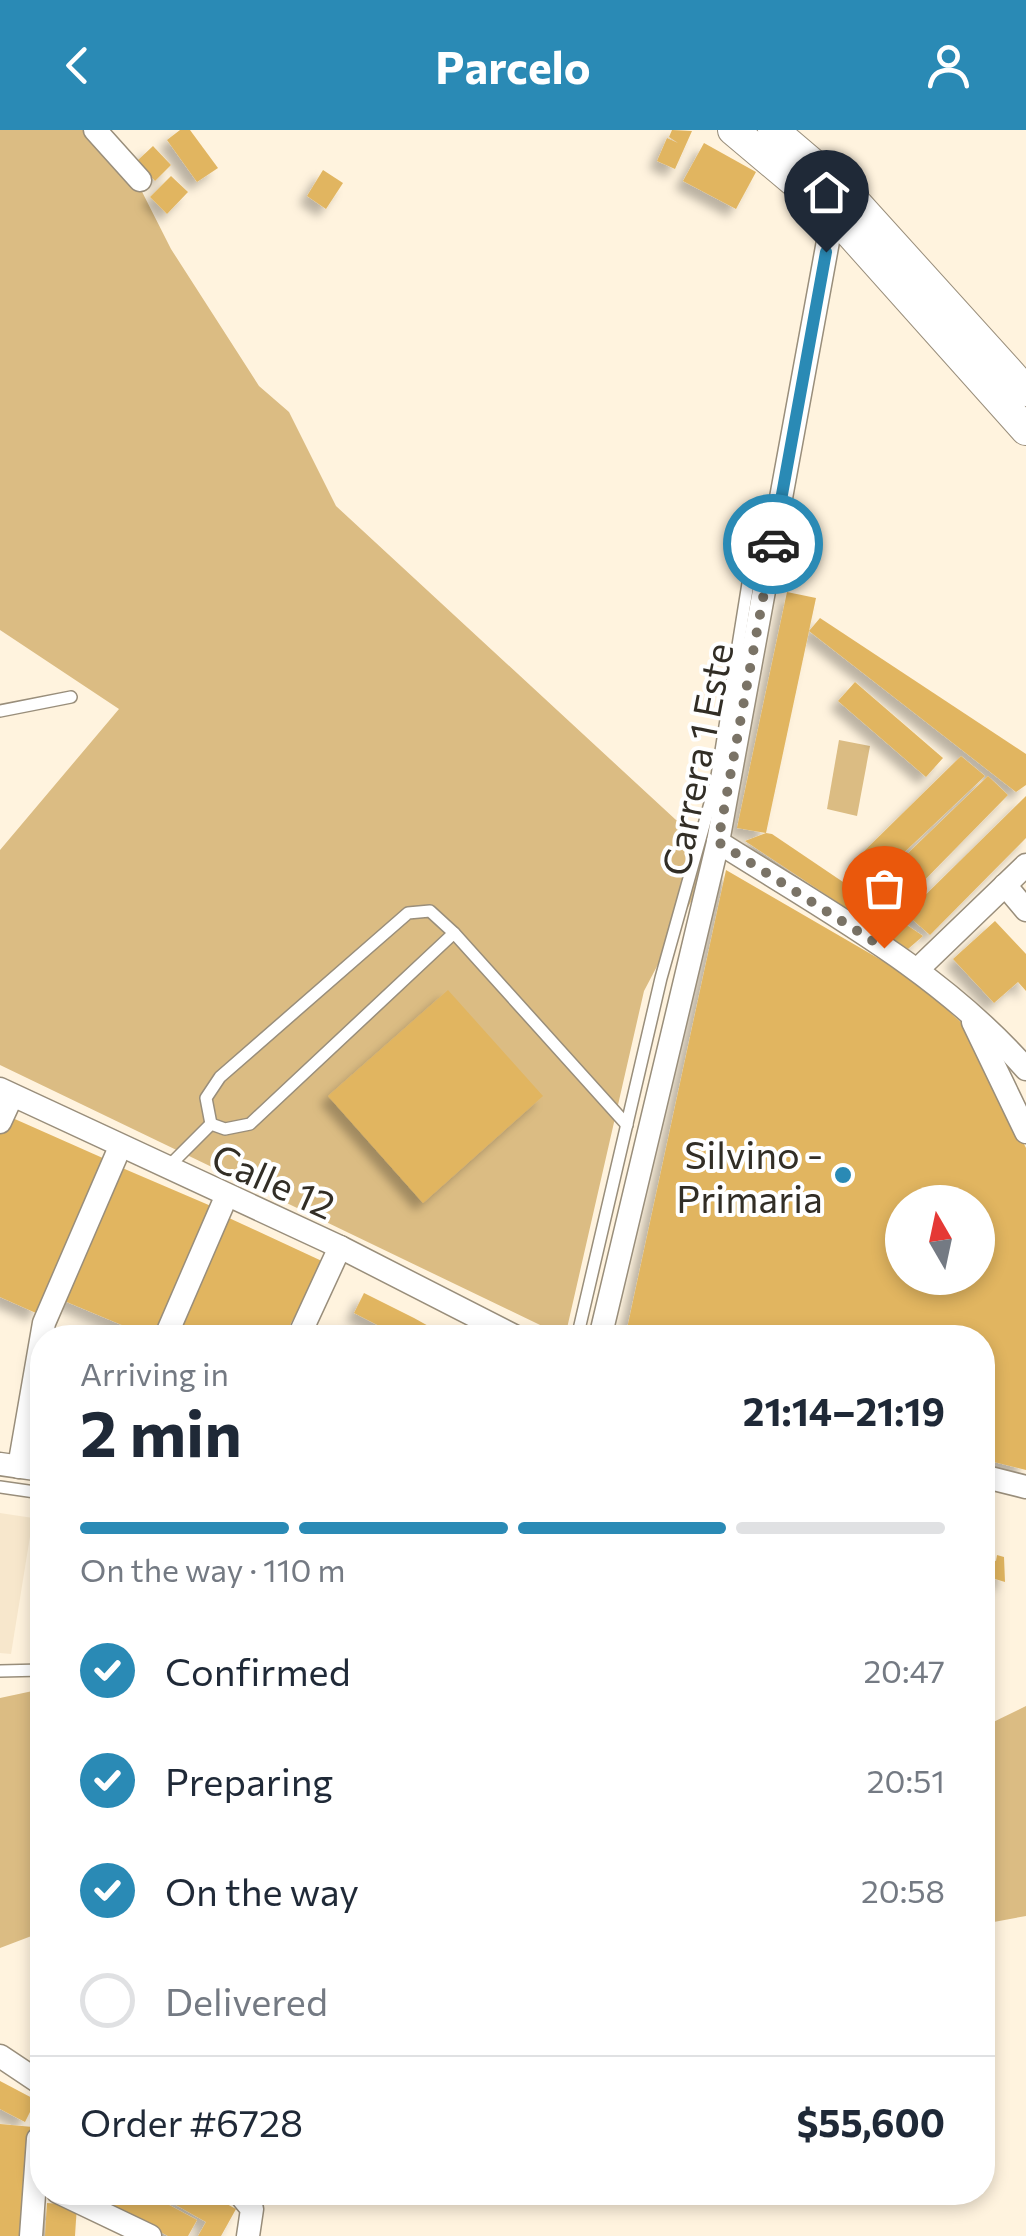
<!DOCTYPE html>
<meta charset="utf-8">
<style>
body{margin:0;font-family:Commissioner,sans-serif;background:#f6f6f7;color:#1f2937;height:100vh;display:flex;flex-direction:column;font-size:38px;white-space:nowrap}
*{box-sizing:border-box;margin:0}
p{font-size:32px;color:#747a83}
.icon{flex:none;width:55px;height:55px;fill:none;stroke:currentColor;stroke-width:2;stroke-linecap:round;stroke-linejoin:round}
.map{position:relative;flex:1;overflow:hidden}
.drawer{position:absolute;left:30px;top:1195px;width:965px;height:880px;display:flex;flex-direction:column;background:#fff;border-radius:40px;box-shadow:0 5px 15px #0003}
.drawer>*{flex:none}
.needle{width:65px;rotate:351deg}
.fabs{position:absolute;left:885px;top:1055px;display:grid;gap:20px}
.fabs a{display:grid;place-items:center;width:110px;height:110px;border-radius:50%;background:#fff;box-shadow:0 5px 15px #0003;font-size:50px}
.pin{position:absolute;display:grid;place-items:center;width:85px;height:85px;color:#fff;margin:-102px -42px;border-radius:50% 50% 50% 0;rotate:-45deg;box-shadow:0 0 10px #0007}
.pin .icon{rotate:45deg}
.courier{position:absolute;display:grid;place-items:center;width:100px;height:100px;margin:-50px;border:8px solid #2a8ab5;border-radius:50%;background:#fff;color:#222;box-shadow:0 2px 12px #0007}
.overview em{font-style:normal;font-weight:700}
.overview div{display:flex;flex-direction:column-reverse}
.overview{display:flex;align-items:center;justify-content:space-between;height:170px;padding:0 50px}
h1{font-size:65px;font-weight:700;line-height:75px}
.bar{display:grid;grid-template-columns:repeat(4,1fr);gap:15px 10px;align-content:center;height:120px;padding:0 50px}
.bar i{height:12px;border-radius:8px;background:#e0e1e3}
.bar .active{background:#2a8ab5}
.bar p{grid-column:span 4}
.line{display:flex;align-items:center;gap:25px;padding:0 50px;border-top:2px solid #e0e1e3}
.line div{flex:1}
ol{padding:0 50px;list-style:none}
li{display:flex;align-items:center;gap:30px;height:110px}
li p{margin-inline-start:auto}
li .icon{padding:10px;border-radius:50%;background:#2a8ab5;color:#fff;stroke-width:4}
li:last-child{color:#747a83}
li i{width:55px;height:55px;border:5px solid #e0e1e3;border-radius:50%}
header{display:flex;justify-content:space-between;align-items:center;height:130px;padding:0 50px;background:#2a8ab5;color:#fff;font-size:45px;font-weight:700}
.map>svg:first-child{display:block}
</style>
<header><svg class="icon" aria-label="back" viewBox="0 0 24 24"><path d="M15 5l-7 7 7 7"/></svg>Parcelo<svg class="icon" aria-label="person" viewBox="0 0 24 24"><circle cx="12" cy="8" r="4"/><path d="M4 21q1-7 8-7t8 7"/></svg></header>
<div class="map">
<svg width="1026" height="2106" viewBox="0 0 1026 2106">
<defs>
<filter id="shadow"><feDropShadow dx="-8" dy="8" stdDeviation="5" flood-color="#0004"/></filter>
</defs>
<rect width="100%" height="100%" fill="#fff3de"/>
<polygon fill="#f7e7cc" points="0,1383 33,1388 11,1524 0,1523"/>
<g fill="#dbbc83">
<polygon points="0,0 91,0 130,38 171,119 259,256 289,282 336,376 715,726 644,861 565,1207 0,935 0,720 119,579 0,500"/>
<polygon points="839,610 870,616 857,686 827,679"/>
<polygon points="42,1559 42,1802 0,1818 0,1568"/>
<polygon points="1026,1576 1026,1786 983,1794 983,1597"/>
</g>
<g fill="#e1b561" fill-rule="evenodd" filter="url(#shadow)">
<polygon points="180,0 190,0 218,38 197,52 167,10"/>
<polygon points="672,0 692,1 675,39 657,31 667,8 678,13 669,7"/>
<polygon points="704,13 756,42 736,79 683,51"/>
<polygon points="153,16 171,35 155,51 137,31"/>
<polygon points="323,40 343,53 326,79 307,66"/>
<polygon points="171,46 188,62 167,84 150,67"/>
<polygon points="787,462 816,468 766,703 737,698"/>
<polygon points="820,488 1026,624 1026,655 1016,662 809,501"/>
<polygon points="855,552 943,628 926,647 838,571"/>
<polygon points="961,626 985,646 875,750 855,730"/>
<polygon points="988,646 1008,665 910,765 900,772 877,753"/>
<polygon points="1026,666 1026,708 930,805 906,784"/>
<polygon points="766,703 772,704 923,806 908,819 745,711"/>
<path d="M 726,740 L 914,849 L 966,897 L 1026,1018 L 1026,1340 L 982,1329 L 982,1208 L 625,1208 ZM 902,1072 L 978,1072 L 978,1148 L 902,1148 Z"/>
<polygon points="995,791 1026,824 1026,861 1018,852 994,873 953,829"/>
<polygon points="448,860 543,966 423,1073 328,966"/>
<polygon points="8,986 105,1029 36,1183 0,1167 0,1003"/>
<polygon points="120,1037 211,1076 153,1208 62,1170"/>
<polygon points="229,1088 324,1132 283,1208 203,1208 182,1198"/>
<polygon points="364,1163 414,1188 450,1208 403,1208 354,1183"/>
<polygon points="42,1265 42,1331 30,1329"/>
<polygon points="997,1425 1004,1427 1005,1452 982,1445 982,1427 996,1431"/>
<polygon points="0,1951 36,1970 25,1992 0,1979"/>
<polygon points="0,1994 33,1997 21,2106 0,2106"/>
<polygon points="87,2062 145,2062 197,2090 188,2106 168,2106"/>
<polygon points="153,2062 205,2062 236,2079 221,2106 198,2106 206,2092"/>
<polygon points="47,2073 77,2075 75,2106 45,2106"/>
</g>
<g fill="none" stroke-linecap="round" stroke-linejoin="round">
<g stroke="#998e7b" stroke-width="14">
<g id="lane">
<polyline points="0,581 71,567"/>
<polyline points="211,994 206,968 220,947 408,783 430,781 454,803"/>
<polyline points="166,1039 211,994 225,999 250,994 454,803 627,995"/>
<polyline points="577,1208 661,848 716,652 754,416 763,396 778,388"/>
<polyline points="0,1357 42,1363"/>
<polyline points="0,1541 42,1540"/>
</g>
</g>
<g stroke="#998e7b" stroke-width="25">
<g id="street">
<polyline points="95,0 140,50"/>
<path d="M 718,712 C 827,781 941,842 1026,939"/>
<polyline points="1005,755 1026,780"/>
<polyline points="918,839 1026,735"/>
<polyline points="973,892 1026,1002"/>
<polyline points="0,959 340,1117 518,1208"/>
<polyline points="0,992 12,966"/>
<polyline points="165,1208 226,1067"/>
<polyline points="298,1208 340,1117"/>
<polyline points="600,1208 718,712 833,84 839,75"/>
<polyline points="0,1334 42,1340"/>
<polyline points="19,1337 44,1193 120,1017"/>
<polyline points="982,1346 1026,1357"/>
<polyline points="0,1926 42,1954"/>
<polyline points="58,2062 150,2106"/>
<polyline points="238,2062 252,2079 248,2106"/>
<polyline points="31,2106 38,2009"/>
</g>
</g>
<g stroke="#998e7b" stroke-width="32">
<g id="secondary">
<polyline points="733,0 833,84 1026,300"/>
<polyline points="773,0 847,63 1026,261"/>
</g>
</g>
<use href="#lane" stroke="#fff" stroke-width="11"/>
<use href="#street" stroke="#fff" stroke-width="22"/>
<use href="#secondary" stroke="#fff" stroke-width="30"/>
</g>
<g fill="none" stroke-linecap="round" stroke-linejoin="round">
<polyline stroke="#7a7366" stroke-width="10" stroke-dasharray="0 18" points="773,414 718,712 884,818"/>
<polyline stroke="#2a8ab5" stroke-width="12" points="773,414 826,122"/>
</g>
<circle fill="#2a8ab5" stroke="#fff" stroke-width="4" cx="843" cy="1045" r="10"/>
<g text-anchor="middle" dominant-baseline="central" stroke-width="8" stroke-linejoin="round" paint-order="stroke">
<g font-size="38" fill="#322e26" stroke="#fff">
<text transform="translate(696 629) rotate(-79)">Carrera 1 Este</text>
<text transform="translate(274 1050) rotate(24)">Calle 12</text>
</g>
<g font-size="38" fill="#322e26" stroke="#fff" text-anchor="end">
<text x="823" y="1023">Silvino -<tspan x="823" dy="44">Primaria</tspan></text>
</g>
</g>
</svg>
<div class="fabs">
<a><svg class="needle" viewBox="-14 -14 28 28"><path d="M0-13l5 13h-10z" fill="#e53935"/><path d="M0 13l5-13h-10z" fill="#747a83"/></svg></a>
</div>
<div class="pin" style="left:884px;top:818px;background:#ea580c"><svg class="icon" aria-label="bag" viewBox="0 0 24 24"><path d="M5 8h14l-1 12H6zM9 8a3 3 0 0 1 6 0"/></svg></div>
<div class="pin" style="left:826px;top:122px;background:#1f2937"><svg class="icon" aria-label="home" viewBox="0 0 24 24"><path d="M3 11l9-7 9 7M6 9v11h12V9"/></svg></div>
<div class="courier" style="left:773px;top:414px"><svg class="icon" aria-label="car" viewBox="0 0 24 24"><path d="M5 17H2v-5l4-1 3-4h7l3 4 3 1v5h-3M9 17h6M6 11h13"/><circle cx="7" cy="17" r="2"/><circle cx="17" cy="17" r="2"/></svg></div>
<section class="drawer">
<div class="overview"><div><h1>2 min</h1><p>Arriving in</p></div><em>21:14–21:19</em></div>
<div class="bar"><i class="active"></i><i class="active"></i><i class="active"></i><i></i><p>On the way · 110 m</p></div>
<ol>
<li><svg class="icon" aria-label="check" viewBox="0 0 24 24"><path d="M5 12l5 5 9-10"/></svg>Confirmed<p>20:47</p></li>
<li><svg class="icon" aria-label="check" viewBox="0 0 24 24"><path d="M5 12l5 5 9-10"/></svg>Preparing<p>20:51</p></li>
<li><svg class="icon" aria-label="check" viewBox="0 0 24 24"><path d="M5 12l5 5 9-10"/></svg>On the way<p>20:58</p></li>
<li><i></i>Delivered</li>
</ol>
<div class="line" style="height:130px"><div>Order #6728</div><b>$55,600</b></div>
</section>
</div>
